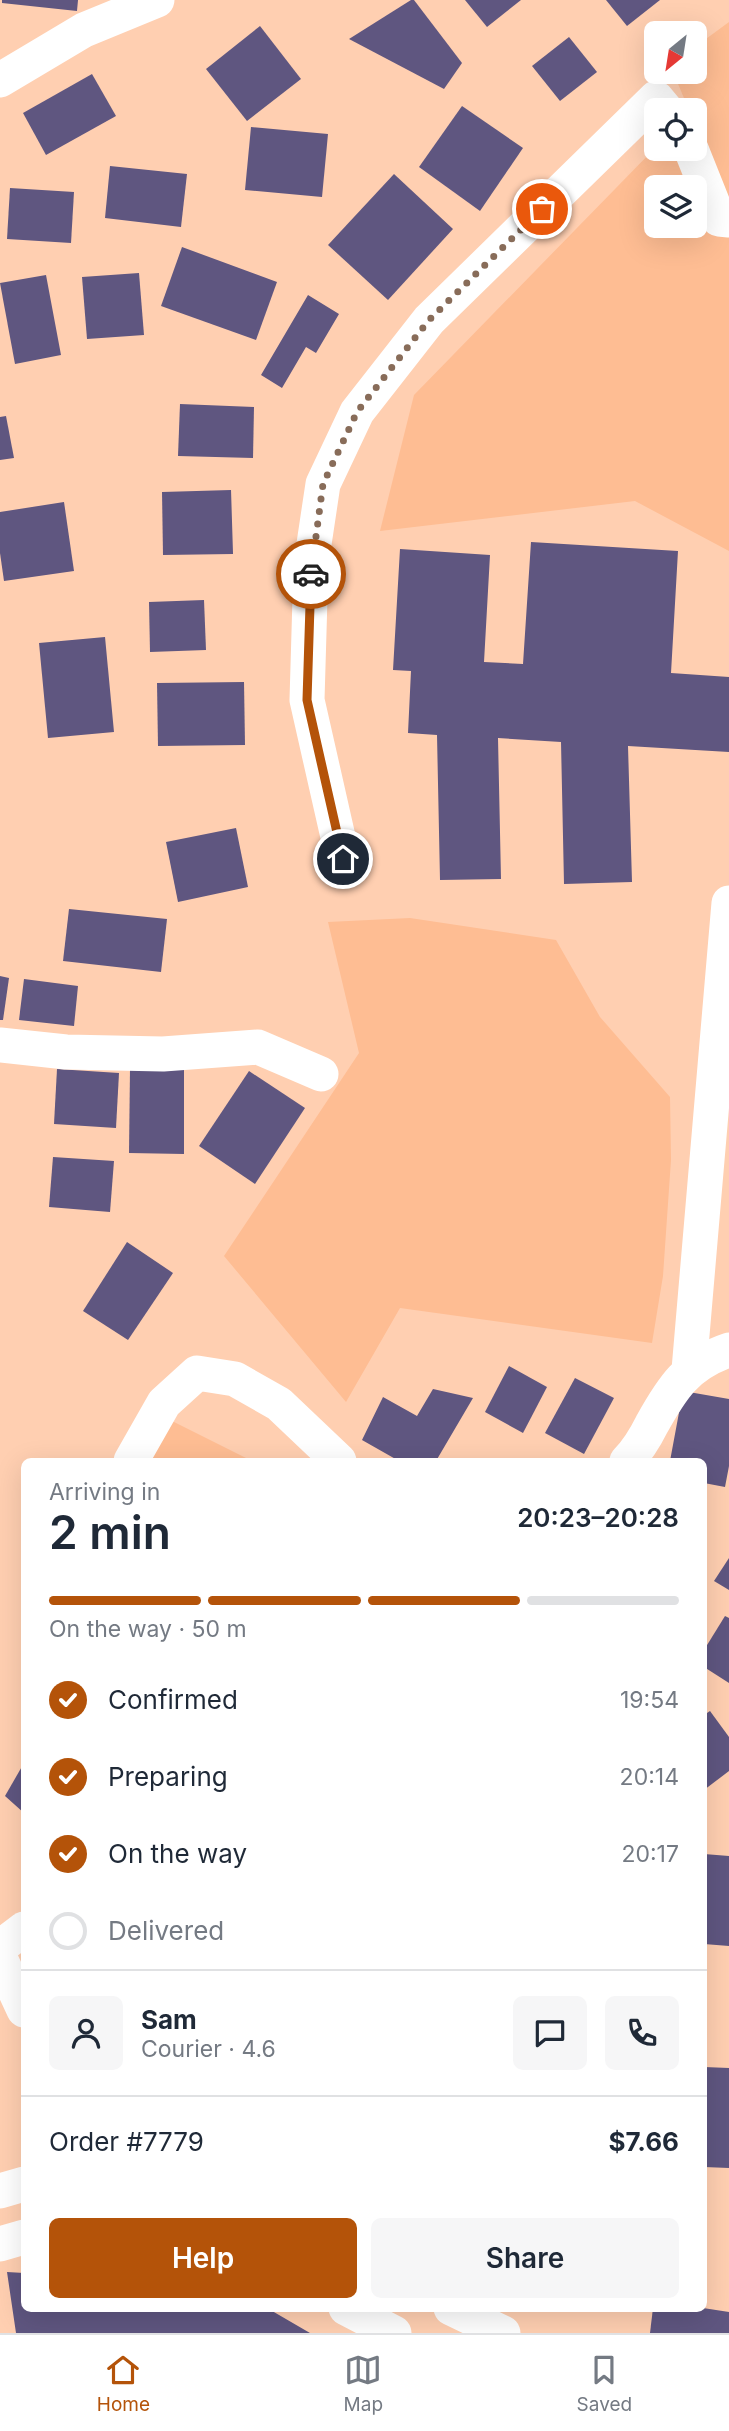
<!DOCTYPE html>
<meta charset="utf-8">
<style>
body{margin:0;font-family:Inter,sans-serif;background:#f6f6f7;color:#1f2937;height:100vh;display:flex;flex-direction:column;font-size:26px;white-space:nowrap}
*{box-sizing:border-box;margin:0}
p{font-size:23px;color:#747a83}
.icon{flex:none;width:38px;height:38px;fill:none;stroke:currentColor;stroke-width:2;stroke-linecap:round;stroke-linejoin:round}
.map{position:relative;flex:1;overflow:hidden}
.panel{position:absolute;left:21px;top:1458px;width:686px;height:854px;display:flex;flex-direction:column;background:#fff;border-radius:10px;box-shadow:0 7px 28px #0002}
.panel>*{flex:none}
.needle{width:46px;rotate:210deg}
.controls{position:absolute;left:644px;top:21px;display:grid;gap:14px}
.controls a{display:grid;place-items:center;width:63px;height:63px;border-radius:10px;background:#fff;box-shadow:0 7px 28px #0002;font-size:35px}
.pin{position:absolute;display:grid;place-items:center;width:60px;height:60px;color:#fff;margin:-30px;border:4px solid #fff;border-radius:50%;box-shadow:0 2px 7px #0007}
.courier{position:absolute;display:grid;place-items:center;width:70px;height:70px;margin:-35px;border:5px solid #b45309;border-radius:50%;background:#fff;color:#222;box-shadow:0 2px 9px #0007}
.head em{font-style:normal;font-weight:600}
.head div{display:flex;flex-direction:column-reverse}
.head{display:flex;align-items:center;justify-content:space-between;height:119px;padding:0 28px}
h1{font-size:46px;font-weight:600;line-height:52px}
.bar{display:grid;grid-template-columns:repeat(4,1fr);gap:10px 7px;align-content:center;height:84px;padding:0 28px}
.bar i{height:9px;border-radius:5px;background:#e0e1e3}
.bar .on{background:#b45309}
.bar p{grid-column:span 4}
.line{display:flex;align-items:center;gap:18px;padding:0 28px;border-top:2px solid #e0e1e3}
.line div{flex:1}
.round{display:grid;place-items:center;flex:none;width:74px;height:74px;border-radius:10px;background:#f6f6f7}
ol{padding:0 28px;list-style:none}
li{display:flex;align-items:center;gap:21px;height:77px}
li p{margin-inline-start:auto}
li .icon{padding:7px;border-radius:50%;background:#b45309;color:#fff;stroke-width:4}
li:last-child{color:#747a83}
li i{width:38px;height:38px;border:4px solid #e0e1e3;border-radius:50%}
.cta{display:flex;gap:14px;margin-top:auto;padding:14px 28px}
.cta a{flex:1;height:80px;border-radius:10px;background:#b45309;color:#fff;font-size:28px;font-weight:600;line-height:80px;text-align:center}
.cta a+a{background:#f6f6f7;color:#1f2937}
.tabs{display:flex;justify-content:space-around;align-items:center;height:98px;border-top:2px solid #e0e1e3;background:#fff;font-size:19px;color:#747a83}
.tabs a{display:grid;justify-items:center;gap:4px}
.tabs .on{color:#b45309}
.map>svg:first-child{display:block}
</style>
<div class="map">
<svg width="729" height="2333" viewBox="0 0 729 2333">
<rect width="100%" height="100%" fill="#ffcfb1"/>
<g fill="#febd93" fill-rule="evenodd">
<path d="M 729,22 L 729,551 L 635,501 L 380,531 L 414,395 L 656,147 L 695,149 L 695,110 L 689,110 L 673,72 L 695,72 L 695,47 ZM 656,187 L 695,187 L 695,226 L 656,226 Z"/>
<polygon points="410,918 556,940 600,1017 670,1097 671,1160 663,1276 652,1343 400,1308 346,1402 224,1256 359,1053 328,922"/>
<polygon points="168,1419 252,1461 147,1461"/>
</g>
<g fill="#5f5680">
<polygon points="2,0 78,0 77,11 2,3"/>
<polygon points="411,0 414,0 462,63 444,89 349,39"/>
<polygon points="465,0 521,0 487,27"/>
<polygon points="606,0 660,0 627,26"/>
<polygon points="260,26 301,79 247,121 206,69"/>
<polygon points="569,37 597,72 560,101 532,66"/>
<polygon points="92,74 116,116 46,155 23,113"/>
<polygon points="462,106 523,148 480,211 419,167"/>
<polygon points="251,127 328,134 322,197 245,190"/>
<polygon points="110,166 187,174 181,227 105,218"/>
<polygon points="394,174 453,229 388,300 328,245"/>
<polygon points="10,188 74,192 71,243 7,239"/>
<polygon points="182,247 277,282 256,340 161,306"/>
<polygon points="139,273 144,335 87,339 82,277"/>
<polygon points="46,275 61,355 15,364 0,283"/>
<polygon points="308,295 339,314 316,353 306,347 282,388 261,375"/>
<polygon points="180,404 254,407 253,458 178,456"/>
<polygon points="6,416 14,458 0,460 0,417"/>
<polygon points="231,490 233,554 163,555 162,492"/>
<polygon points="64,502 74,571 4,581 0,553 0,512"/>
<polygon points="531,542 678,551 671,673 729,677 729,752 628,746 632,882 564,884 561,742 498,738 501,879 440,880 437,735 408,733 411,671 393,670 400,549 490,555 484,662 523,664"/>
<polygon points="204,600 206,650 150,652 149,602"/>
<polygon points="105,637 114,732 48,738 39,643"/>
<polygon points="244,682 245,745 158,746 157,683"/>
<polygon points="236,828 248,887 178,902 166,842"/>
<polygon points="69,909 167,919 161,972 63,961"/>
<polygon points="0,976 9,978 3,1020 0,1020"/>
<polygon points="24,979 78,986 74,1026 19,1020"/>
<polygon points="57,1069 119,1073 116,1128 54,1124"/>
<polygon points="130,1069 184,1070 184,1154 129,1153"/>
<polygon points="249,1071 305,1108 255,1184 199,1146"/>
<polygon points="53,1157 114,1161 110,1212 49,1207"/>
<polygon points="127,1242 173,1273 128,1340 83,1311"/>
<polygon points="509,1366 547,1387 523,1433 485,1412"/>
<polygon points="575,1378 614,1398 584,1454 545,1433"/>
<polygon points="433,1389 473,1398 436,1461 399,1461 362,1440 383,1397 417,1416"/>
<polygon points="683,1391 729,1399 729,1466 725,1487 704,1483 704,1461 670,1461"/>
<polygon points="729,1558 729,1590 714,1581"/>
<polygon points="725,1616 729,1618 729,1683 704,1667 704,1650"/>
<polygon points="710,1711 729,1737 729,1771 704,1790 704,1715"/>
<polygon points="24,1763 24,1813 5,1796"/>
<polygon points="704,1854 729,1856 729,1946 704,1944"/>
<polygon points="704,2067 729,2068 729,2168 704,2167"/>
<polygon points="7,2272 24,2273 24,2308 267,2308 310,2333 16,2333"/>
<polygon points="653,2308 703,2308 729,2312 729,2333 650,2333"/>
</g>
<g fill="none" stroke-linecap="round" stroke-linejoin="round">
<g stroke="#fff" stroke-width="35">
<polyline points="0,80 84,30 157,0"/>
<polyline points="691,149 719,219 729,220"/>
<polyline points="343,859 307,700 311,564 323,484 357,412 429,320 656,98 666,110"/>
<polyline points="0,1045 66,1052 163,1054 258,1047 321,1074"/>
<polyline points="689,1370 729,903"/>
<polyline points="131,1461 164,1403 197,1373 235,1379 279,1404 339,1461"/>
<path d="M 627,1461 C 638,1450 645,1438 652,1424 C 672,1388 687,1364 729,1350"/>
<polyline points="0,1947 24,1929"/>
<polyline points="0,1958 24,2010"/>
<polyline points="0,2191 24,2184"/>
<polyline points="0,2244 24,2237"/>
<polyline points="346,2308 394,2333"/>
<polyline points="451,2308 503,2333"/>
</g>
</g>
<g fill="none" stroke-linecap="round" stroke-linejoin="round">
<polyline stroke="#886c59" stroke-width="7" stroke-dasharray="0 12.6" points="311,574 323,484 357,412 429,320 542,209"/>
<polyline stroke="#b45309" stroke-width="9" points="311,574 307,700 343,859"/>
</g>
</svg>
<div class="controls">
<a><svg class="needle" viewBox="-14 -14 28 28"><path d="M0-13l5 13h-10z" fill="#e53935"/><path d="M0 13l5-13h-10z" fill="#747a83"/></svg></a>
<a><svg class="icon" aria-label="locate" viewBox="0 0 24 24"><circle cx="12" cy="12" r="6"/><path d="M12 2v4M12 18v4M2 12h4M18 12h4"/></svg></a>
<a><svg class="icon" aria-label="layers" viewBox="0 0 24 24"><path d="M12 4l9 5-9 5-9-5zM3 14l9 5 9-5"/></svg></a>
</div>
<div class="pin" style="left:542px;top:209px;background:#ea580c"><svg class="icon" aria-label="bag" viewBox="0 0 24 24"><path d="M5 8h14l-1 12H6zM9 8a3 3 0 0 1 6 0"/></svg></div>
<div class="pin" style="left:343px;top:859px;background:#1f2937"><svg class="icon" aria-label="home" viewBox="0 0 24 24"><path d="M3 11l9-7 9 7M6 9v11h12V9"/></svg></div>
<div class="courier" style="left:311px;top:574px"><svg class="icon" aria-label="car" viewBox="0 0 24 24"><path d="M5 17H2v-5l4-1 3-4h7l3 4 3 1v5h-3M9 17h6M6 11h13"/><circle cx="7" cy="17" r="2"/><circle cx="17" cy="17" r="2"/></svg></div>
<section class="panel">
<div class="head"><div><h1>2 min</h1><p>Arriving in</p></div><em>20:23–20:28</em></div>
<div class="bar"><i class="on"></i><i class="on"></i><i class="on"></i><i></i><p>On the way · 50 m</p></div>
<ol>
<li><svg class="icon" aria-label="check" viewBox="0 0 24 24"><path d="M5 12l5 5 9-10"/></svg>Confirmed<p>19:54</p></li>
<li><svg class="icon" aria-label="check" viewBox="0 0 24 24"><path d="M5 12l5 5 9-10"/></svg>Preparing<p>20:14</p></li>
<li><svg class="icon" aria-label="check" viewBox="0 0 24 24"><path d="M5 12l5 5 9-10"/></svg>On the way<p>20:17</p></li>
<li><i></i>Delivered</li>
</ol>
<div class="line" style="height:126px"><a class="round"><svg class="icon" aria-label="person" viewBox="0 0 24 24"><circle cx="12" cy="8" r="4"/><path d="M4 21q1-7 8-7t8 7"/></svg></a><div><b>Sam</b><p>Courier · 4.6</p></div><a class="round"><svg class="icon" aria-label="chat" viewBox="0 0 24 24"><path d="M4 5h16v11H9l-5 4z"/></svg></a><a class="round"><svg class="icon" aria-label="phone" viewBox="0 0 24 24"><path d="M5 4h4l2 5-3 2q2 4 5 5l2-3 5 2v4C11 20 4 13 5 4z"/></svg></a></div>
<div class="line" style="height:91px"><div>Order #7779</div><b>$7.66</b></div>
<div class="cta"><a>Help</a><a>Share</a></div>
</section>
</div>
<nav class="tabs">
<a class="on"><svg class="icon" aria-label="home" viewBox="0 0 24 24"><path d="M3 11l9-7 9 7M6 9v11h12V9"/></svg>Home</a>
<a><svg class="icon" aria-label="map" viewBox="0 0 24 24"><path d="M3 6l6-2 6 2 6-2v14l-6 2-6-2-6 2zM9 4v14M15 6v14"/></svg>Map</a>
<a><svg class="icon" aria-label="saved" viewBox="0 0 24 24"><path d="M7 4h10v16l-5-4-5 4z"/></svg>Saved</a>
</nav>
